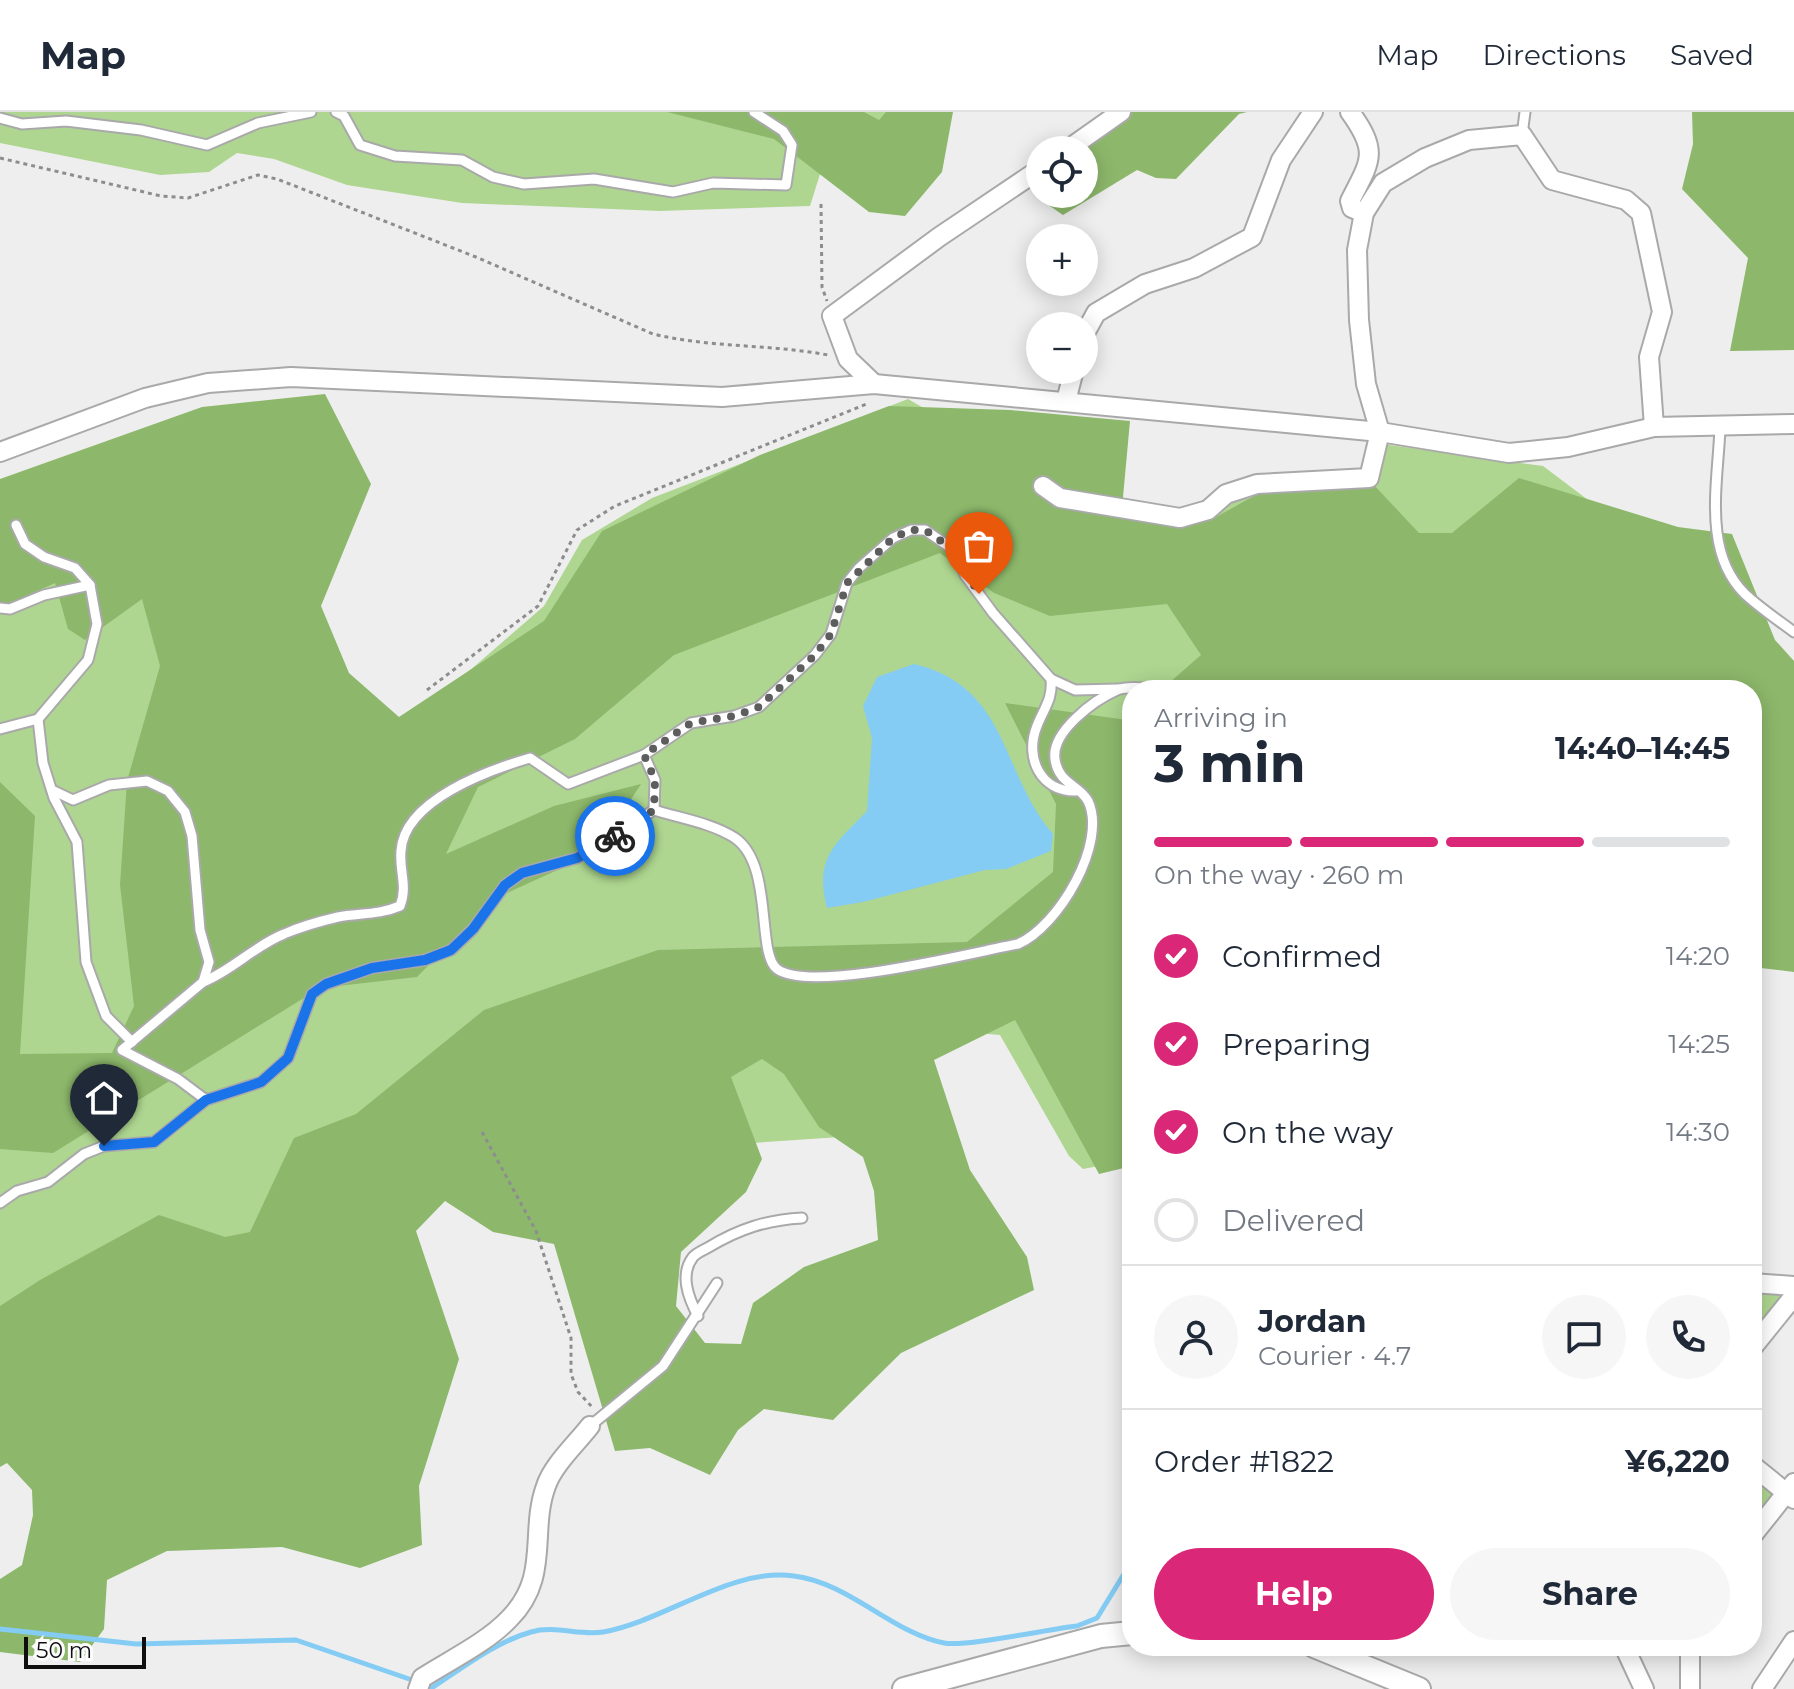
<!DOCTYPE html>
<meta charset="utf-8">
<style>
body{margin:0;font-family:Montserrat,sans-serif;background:#f6f6f7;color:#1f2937;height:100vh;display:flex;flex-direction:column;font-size:30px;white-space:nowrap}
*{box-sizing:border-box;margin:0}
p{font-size:26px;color:#747a83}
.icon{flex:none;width:44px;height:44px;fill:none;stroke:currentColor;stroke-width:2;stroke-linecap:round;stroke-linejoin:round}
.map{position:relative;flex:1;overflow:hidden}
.panel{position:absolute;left:1122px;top:568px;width:640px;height:976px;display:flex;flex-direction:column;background:#fff;border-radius:32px;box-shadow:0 4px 20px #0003}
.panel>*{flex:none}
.fabs{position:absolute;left:1026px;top:24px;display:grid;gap:16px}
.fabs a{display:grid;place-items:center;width:72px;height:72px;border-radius:50%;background:#fff;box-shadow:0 4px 20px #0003;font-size:40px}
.scale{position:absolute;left:24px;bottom:20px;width:122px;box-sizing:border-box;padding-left:8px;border:4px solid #0f0f10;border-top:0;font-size:22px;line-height:28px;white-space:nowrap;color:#0f0f10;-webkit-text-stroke:6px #fcfcfd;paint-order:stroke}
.pin{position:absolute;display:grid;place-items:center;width:68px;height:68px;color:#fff;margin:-82px -34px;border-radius:50% 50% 50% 0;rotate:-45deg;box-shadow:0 0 8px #0007}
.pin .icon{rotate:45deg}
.courier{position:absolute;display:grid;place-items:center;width:80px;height:80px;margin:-40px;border:6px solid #1a73e8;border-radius:50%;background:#fff;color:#222;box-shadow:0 2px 10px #0007}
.summary em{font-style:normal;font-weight:700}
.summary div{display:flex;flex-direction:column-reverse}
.summary{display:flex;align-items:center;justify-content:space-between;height:136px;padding:0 32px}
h1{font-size:52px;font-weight:700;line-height:60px}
.bar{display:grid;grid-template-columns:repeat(4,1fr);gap:12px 8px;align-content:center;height:96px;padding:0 32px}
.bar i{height:10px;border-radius:6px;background:#e0e1e3}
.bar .active{background:#db2777}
.bar p{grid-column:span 4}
.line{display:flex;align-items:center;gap:20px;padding:0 32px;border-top:2px solid #e0e1e3}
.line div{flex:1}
.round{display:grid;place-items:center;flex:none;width:84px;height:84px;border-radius:42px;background:#f6f6f7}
ol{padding:0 32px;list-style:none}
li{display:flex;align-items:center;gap:24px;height:88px}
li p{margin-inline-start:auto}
li .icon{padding:8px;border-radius:50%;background:#db2777;color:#fff;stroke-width:4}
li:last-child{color:#747a83}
li i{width:44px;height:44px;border:4px solid #e0e1e3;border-radius:50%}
.action{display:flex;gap:16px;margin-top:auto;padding:16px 32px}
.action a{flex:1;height:92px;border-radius:48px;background:#db2777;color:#fff;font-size:32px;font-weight:700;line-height:92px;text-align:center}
.action a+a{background:#f6f6f7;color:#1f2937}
header{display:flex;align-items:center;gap:48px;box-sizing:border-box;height:112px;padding:0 40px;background:#fff;border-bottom:2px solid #e0e1e3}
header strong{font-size:38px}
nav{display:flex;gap:44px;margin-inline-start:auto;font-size:28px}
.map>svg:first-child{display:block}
</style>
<header>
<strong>Map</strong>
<nav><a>Map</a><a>Directions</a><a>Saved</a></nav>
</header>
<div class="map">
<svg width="1794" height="1577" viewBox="0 0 1794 1577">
<rect width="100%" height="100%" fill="#eeeeef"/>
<g fill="#aed690">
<polygon points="0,0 907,0 832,24 810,94 660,99 462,91 347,73 274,47 237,41 209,60 160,63 0,31"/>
<polygon points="908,287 962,318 1051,391 1180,420 1233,387 1368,382 1382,332 1543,354 1636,424 1752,578 1132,578 1132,1033 1114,1051 1083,1057 1069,1044 1000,923 928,917 855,1024 694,1035 475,1006 309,1142 0,1235 0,429 141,395 173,625 416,605 544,494 582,428 652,386"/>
<polygon points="1752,1171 1794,1174 1752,1236"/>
<polygon points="1752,1353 1786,1381 1752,1424"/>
</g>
<g fill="#8db86b" fill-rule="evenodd">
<polygon points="667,0 864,0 879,8 886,0 953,0 942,60 905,104 869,100 774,27"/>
<polygon points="1123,0 1247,0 1239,2 1176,67 1156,66 1137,58 1063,103 1044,90 1044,82 1084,82 1084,38 1080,38"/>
<polygon points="1692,0 1794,0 1794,238 1730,239 1748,146 1682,77 1693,32"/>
<polygon points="325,282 371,372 321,494 349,561 399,605 544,509 602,419 760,343 889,294 1010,298 1130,309 1121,407 1211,408 1259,381 1373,372 1419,421 1452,421 1519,366 1678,415 1732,422 1775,528 1794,549 1794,860 1752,855 1752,578 1161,578 1201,543 1167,492 1050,504 994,481 940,441 674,543 575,627 478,675 446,742 554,694 641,672 597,740 494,787 417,865 320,876 53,1041 0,1037 0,670 35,704 20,942 112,941 134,894 120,773 127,669 160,554 142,487 85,528 68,517 55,471 0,496 0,367 202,295"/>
<path d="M 1005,591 L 1127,608 L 1132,604 L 1132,1054 L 1099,1062 L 1015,908 L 934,948 L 970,1058 L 1027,1145 L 1034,1178 L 901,1241 L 833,1308 L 764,1297 L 738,1318 L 710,1363 L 650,1336 L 615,1339 L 554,1132 L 493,1120 L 445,1089 L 416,1119 L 459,1247 L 419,1374 L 422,1433 L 360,1456 L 282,1435 L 167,1439 L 107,1468 L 104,1517 L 80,1550 L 0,1540 L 0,1467 L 22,1453 L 33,1403 L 32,1378 L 7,1351 L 0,1355 L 0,1194 L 40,1168 L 159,1103 L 225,1125 L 250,1120 L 294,1026 L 356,1002 L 484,898 L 658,838 L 967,830 L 1053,760 L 1056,692 ZM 762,947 L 784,962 L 819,1015 L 863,1045 L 874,1079 L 878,1128 L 804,1155 L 753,1191 L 741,1232 L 705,1231 L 676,1194 L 681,1140 L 746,1080 L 762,1047 L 731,965 Z"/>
</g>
<path fill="#84ccf4" d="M 914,552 C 1010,575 1000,661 1053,722 L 1051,739 L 1006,757 L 985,758 L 863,790 L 827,796 C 814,746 835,732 867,699 L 872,626 L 863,594 L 877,565 Z"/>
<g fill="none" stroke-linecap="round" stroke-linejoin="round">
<g stroke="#84ccf4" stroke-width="5">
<polyline points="0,1517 136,1532 296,1528 415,1569"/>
<path d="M 430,1577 C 461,1557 495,1530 531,1520 C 555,1513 580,1524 603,1520 C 665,1509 731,1455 794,1464 C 850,1471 892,1521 944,1531 C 966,1535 1049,1517 1077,1514 L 1097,1506 L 1132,1449"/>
</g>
<g stroke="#a9a9aa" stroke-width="13">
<g id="service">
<polyline points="336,0 344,4 360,33 395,44 462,48 493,65 524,72 594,67 673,80 713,71 786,73 792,33 783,19 754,0"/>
<polyline points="0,6 22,12 66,9 141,18 207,33 258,11 311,0"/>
<polyline points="1522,23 1525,0"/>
<path d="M 1720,316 C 1718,370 1702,440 1745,482 C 1760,496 1778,508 1794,520"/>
<polyline points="0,496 10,497 44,483 90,473"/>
<path d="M 1051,567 C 1053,587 1044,596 1037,614 C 1024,646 1041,680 1076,679"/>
<polyline points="38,607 43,651 54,686 77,730 86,850 106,904 132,930"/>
<polyline points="0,617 38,607 88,548 97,512 90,473 75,456 44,445 25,432 16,413"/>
<polyline points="644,643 655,668 654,698"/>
<polyline points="52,678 73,688 109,673 147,669 168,679 185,700 192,724 200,818 209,850 203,870 122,938 178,967 206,988"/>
<path d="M 203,870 C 233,858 254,834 284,822 C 300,815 321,809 338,805 C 360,801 379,803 400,794 C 408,774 399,759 401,739 C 404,688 489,658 530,646 L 568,672 L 644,643 L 691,611 L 734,604 L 759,595 L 815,543 L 831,522 L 847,471 L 859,456 L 893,426 L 911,418 L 925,418 L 954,438 L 965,463 L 993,501 L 1051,567 L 1075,578 L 1118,577"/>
<path d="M 0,1091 L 17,1079 L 48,1070 L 84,1042 L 104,1034 L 154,1030 L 206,988 L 261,970 L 288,946 L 312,882 L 326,872 L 372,856 L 425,848 L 451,838 L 473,817 L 505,773 L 522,761 L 577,746 L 654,698 C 679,706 712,711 735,726 C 774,753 756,841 777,857 C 811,882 974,840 1018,832 C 1058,815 1108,731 1088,689 C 1080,673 1058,672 1055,647 C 1051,620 1094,588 1117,578 C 1129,573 1152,577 1166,578"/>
<path d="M 698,1204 C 689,1187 679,1163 693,1145 C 696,1141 704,1138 709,1135 C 739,1117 766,1108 802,1106"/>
<polyline points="590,1314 663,1254 717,1171"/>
</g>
</g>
<g stroke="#a9a9aa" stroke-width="22">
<g id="minor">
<path d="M 1350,0 C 1379,40 1371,48 1350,89 L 1352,96 L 1364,101"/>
<polyline points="1067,38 1121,0"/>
<polyline points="1084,223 1096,201 1145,172 1194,156 1252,125 1281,48 1313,0"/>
<polyline points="874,272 848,247 832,204 939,125 1040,57"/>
<polyline points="1066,289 1074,258"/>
<polyline points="0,340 145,286 208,271 291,265 722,285 874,272 1380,320 1509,341 1568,335 1654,315 1794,312"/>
<polyline points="1043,374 1060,386 1180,406 1208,398 1226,382 1257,372 1369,366 1380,320 1366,272 1359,208 1357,138 1364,101 1383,71 1425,46 1469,28 1522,23 1552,68 1626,88 1641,101 1662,200 1649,245 1654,315"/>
<polyline points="1752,1171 1794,1174"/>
<polyline points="1752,1236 1794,1184"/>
<polyline points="1752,1353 1794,1387"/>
<polyline points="1752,1424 1794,1371"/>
<polyline points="1624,1534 1644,1577"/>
<path d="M 418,1577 L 422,1566 C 450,1548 486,1531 509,1507 C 551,1465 529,1420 546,1374 C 553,1353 576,1332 590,1314"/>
<polyline points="1690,1577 1690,1534"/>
<polyline points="1762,1577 1794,1529"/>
</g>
</g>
<g stroke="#a9a9aa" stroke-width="26">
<g id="tertiary">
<polyline points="1314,1534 1419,1577"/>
<polyline points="904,1577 1101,1524 1132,1521"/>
</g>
</g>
<g stroke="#8d8d8e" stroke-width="3" stroke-dasharray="4 4" stroke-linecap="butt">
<path d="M 0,46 L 161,84 L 188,86 L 258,63 L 277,67 L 476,145 L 653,222 C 711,236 770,232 828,243"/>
<polyline points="821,92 822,175 827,189"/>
<polyline points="427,578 538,494 577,418 615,394 869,291"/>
<polyline points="482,1020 536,1119 571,1226 571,1262 578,1280 594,1297"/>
</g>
<use href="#service" stroke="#fff" stroke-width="9"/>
<use href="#minor" stroke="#fff" stroke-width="18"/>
<use href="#tertiary" stroke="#fff" stroke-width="22"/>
</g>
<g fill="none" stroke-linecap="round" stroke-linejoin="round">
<polyline stroke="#5d5d5e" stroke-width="8" stroke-dasharray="0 14.4" points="615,724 654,698 655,668 644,643 691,611 734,604 759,595 815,543 831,522 847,471 893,426 911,418 925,418 954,438 979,482"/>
<polyline stroke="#1a73e8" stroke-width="10" points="104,1034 154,1030 206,988 261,970 288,946 312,882 326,872 372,856 425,848 451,838 473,817 505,773 522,761 577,746 615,724"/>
</g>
</svg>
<div class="fabs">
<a><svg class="icon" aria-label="locate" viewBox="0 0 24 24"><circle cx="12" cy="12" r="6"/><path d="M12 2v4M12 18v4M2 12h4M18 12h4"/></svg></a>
<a>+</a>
<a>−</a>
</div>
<div class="scale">50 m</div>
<div class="pin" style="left:979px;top:482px;background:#ea580c"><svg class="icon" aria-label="bag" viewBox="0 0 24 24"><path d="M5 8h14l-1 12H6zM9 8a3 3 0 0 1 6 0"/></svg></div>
<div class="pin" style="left:104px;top:1034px;background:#1f2937"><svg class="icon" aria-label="home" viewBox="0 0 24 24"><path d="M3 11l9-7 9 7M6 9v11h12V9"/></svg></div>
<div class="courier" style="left:615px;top:724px"><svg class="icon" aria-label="bike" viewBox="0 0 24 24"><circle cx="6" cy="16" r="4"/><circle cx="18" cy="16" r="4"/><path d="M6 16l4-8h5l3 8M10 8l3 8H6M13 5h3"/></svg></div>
<section class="panel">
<div class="summary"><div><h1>3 min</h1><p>Arriving in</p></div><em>14:40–14:45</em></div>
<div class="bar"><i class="active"></i><i class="active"></i><i class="active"></i><i></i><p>On the way · 260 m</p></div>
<ol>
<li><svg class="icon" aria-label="check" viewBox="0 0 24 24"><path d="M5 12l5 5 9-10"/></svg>Confirmed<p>14:20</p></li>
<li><svg class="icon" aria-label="check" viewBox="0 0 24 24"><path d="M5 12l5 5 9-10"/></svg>Preparing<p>14:25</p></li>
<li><svg class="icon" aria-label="check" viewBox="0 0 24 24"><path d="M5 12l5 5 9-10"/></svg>On the way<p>14:30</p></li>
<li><i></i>Delivered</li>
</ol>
<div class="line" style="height:144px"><a class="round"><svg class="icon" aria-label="person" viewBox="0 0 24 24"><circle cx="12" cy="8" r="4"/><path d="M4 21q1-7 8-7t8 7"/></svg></a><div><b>Jordan</b><p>Courier · 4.7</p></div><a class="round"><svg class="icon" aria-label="chat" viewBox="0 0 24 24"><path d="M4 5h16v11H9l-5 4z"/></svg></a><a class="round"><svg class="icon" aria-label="phone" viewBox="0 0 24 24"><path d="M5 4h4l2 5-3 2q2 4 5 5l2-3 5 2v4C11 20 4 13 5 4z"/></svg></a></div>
<div class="line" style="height:104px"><div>Order #1822</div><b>¥6,220</b></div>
<div class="action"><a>Help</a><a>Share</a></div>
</section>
</div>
